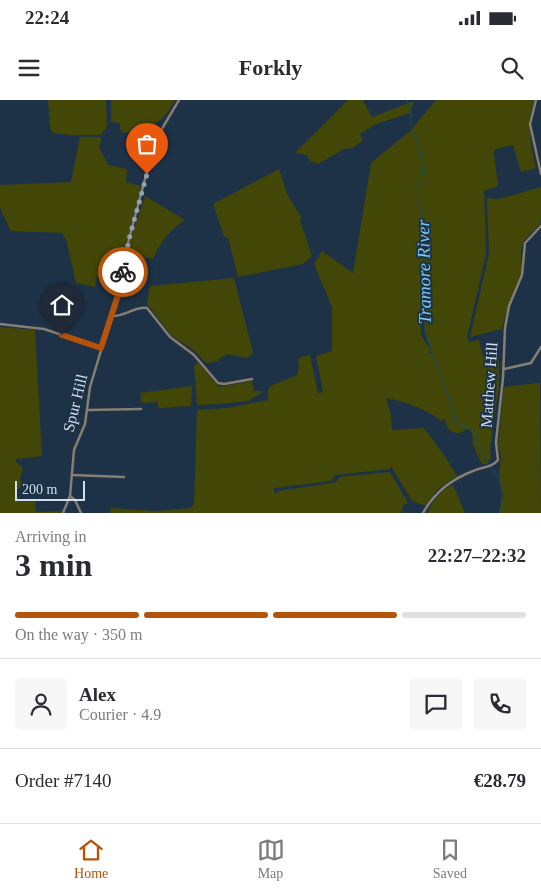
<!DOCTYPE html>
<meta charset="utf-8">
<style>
body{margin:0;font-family:"Times New Roman",serif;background:#f7f7f7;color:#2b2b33;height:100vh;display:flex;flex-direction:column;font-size:19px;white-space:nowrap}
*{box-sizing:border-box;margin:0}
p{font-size:16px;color:#7c7c81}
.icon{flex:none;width:28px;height:28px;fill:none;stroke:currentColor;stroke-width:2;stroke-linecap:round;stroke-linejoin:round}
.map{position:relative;height:413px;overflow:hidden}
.panel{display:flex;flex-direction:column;background:#fff;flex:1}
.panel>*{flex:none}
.scale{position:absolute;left:15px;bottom:12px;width:70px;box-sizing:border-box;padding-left:5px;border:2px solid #d1deeb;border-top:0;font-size:14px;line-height:18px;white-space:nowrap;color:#d1deeb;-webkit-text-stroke:4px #1d3246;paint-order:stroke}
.pin{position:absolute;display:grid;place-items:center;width:42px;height:42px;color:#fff;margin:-51px -21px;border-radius:50% 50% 50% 0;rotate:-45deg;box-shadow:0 0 5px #0007}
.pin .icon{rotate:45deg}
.courier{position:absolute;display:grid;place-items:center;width:50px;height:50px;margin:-25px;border:4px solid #b45309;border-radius:50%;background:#fff;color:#222;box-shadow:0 1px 6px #0007}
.headline em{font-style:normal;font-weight:600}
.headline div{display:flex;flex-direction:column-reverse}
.headline{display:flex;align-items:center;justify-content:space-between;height:85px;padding:0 15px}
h1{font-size:32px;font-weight:600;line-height:38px}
.bar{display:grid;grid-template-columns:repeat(4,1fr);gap:8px 5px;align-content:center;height:60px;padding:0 15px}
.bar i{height:6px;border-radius:4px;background:#e1e1e2}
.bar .active{background:#b45309}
.bar p{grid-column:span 4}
.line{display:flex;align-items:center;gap:12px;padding:0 15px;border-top:1px solid #e1e1e2}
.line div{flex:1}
.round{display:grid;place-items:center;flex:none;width:52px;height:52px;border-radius:5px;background:#f7f7f7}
.status{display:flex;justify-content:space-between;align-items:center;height:35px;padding:0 25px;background:#fff;direction:ltr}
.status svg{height:14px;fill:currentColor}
header{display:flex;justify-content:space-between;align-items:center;height:65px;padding:0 15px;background:#fff;font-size:22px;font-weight:600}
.tabs{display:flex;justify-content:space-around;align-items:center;height:70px;border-top:1px solid #e1e1e2;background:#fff;font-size:14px;color:#7c7c81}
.tabs a{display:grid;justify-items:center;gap:2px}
.tabs .active{color:#b45309}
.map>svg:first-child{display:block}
</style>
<div class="status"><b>22:24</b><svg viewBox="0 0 49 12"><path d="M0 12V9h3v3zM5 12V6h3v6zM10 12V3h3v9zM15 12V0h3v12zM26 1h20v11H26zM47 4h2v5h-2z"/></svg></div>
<header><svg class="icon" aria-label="menu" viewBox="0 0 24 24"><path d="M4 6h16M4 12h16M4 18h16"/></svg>Forkly<svg class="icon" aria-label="search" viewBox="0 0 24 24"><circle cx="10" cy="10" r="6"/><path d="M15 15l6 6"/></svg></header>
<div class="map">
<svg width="541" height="413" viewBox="0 0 541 413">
<rect width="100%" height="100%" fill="#1d3246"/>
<g fill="#424707" fill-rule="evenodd">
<polygon points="48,0 106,0 107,27 101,35 70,35 53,33 50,29"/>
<path d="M 111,0 L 175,0 C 165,18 157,28 134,26 L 129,33 L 122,32 L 120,30 L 120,23 L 111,22 Z"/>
<polygon points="348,0 364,0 363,1 372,17 414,1 410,13 376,24 360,34 363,40 353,48 344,49 318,64 310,61 307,55 295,53"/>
<path d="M 436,0 L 534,0 L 529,20 L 531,45 L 536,68 L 521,72 L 513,45 L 495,49 L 494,54 L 498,86 L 484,91 L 486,154 L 467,237 L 469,242 L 479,240 L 483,256 L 496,254 L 499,257 L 499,286 L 490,349 L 491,358 L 487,364 L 482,364 L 473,345 L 472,333 L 470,330 L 466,329 C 461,335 455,333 449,330 L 444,319 L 441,321 C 431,311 400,300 386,298 L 391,316 L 392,330 L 424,328 L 442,352 L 457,376 L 437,390 L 425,406 L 412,401 L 391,366 L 390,369 L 336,375 L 331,381 L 274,388 L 274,392 L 277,393 L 278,391 L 332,383 L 338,381 L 339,377 L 390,372 L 408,403 L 403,405 L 402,413 L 110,413 L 111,408 L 156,411 L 191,408 L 194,404 L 197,310 L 227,308 L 268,300 L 268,289 L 272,285 L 297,275 L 299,266 L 298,258 L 310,255 L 318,293 L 323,292 L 316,256 L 332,251 L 332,207 L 314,164 L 322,151 L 353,173 L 371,63 L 410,31 ZM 423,193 L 422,212 L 426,237 L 433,253 L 428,253 L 431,251 L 421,235 L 420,212 Z"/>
<polygon points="80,37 101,37 102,38 99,47 108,65 127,69 126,82 141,86 127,142 119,180 97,176 95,187 76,183 66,139 62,133 11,131 0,108 0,85 71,82"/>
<polygon points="279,69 287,94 302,118 300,120 312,156 303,164 238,177 228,138 224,136 213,104"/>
<polygon points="541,87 541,119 539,126 525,139 521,149 521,173 509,203 502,229 470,237 489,154 487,98 499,99"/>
<path d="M 145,96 L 185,120 C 170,130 160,142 153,159 L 129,153 L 130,141 Z"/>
<polygon points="234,178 253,253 248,258 227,254 215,262 206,263 195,251 172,236 147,204 150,186"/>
<path d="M 0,227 L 35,230 L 42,356 L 16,359 L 16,362 L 23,368 L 20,379 C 22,385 22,387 16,390 L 15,393 L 20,401 L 35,399 L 36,412 L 62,411 L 61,413 L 0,413 Z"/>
<polygon points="198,262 219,287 252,281 254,291 264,291 248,301 221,304 197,305 194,266"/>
<polygon points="540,280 541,413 499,413 503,395 499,377 501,356 498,345 504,287 539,283"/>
<polygon points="192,286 191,306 158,308 158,302 142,303 140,293"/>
<path d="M 453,385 L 465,413 L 428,413 C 430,403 443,388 453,385 Z"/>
</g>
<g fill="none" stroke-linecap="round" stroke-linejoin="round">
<g stroke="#114f69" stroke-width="1">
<polyline points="407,0 411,11 411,27 419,45 423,71 421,81 418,85 417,91 418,103 423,113 424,159 426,171 425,180 427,187 424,199 427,220 425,222 425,233 454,313 455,322 472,330 488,364"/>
<path d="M 491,367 C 503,377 504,399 499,413"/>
</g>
<g stroke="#867e72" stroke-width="2.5">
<polyline points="536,0 530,24 541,74"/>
<path d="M 111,216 C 124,217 135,206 147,208 L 170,237 L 194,255 L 218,283 L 224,284 L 252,279"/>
<polyline points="0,224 44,229 101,248"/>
<polyline points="504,269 531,263 541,247"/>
<polyline points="88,310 141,309"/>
<polyline points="72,375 124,377"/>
<polyline points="70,396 75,400 81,413"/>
<polyline points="63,413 70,396 74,350 85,324 90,287 118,194 129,139 153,49 160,32 179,0"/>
<path d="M 423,413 C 434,393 452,379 473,371 C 481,367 492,368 498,360 L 496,342 L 503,278 L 505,228 L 509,206 L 522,175 L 525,143 L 541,126"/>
</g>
</g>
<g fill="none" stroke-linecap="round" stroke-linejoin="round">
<polyline stroke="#92a2b1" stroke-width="5" stroke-dasharray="0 9" points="123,172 129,139 147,74"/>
<polyline stroke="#b45309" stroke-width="6" points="62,235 101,248 118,195 123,172"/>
</g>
<g text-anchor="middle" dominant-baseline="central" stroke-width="4" stroke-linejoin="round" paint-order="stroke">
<g font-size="16" fill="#d1deeb" stroke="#1d3246">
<text transform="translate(489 285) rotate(-86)">Matthew Hill</text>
<text transform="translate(75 303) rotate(-76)">Spur Hill</text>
</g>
<g font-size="18" font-style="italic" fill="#79c9f2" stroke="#1d3246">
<text transform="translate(424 172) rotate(-91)">Tramore River</text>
</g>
</g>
</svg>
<div class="scale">200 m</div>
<div class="pin" style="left:147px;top:74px;background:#ea580c"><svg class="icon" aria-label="bag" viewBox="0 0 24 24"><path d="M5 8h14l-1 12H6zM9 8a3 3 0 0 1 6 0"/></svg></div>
<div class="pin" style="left:62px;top:235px;background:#1f2937"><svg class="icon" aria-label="home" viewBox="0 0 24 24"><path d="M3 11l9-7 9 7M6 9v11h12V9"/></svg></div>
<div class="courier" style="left:123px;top:172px"><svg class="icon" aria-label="bike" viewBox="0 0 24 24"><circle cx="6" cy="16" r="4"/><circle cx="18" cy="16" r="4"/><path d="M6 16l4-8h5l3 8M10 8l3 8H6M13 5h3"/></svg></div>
</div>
<section class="panel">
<div class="headline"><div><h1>3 min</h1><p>Arriving in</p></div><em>22:27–22:32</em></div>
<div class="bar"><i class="active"></i><i class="active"></i><i class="active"></i><i></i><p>On the way · 350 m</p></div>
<div class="line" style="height:90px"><a class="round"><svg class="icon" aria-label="person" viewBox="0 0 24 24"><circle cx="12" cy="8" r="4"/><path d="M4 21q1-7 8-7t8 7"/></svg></a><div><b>Alex</b><p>Courier · 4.9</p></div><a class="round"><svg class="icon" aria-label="chat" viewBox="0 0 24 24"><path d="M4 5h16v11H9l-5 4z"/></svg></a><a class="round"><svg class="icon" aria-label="phone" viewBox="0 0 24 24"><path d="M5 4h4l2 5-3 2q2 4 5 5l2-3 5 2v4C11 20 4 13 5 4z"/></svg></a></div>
<div class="line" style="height:65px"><div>Order #7140</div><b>€28.79</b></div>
</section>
<nav class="tabs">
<a class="active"><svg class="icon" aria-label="home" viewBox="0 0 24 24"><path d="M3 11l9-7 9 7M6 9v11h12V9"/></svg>Home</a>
<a><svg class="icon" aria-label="map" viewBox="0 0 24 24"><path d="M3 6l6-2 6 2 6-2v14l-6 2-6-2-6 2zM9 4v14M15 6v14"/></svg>Map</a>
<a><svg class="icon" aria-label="saved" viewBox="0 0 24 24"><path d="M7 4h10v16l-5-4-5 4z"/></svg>Saved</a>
</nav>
